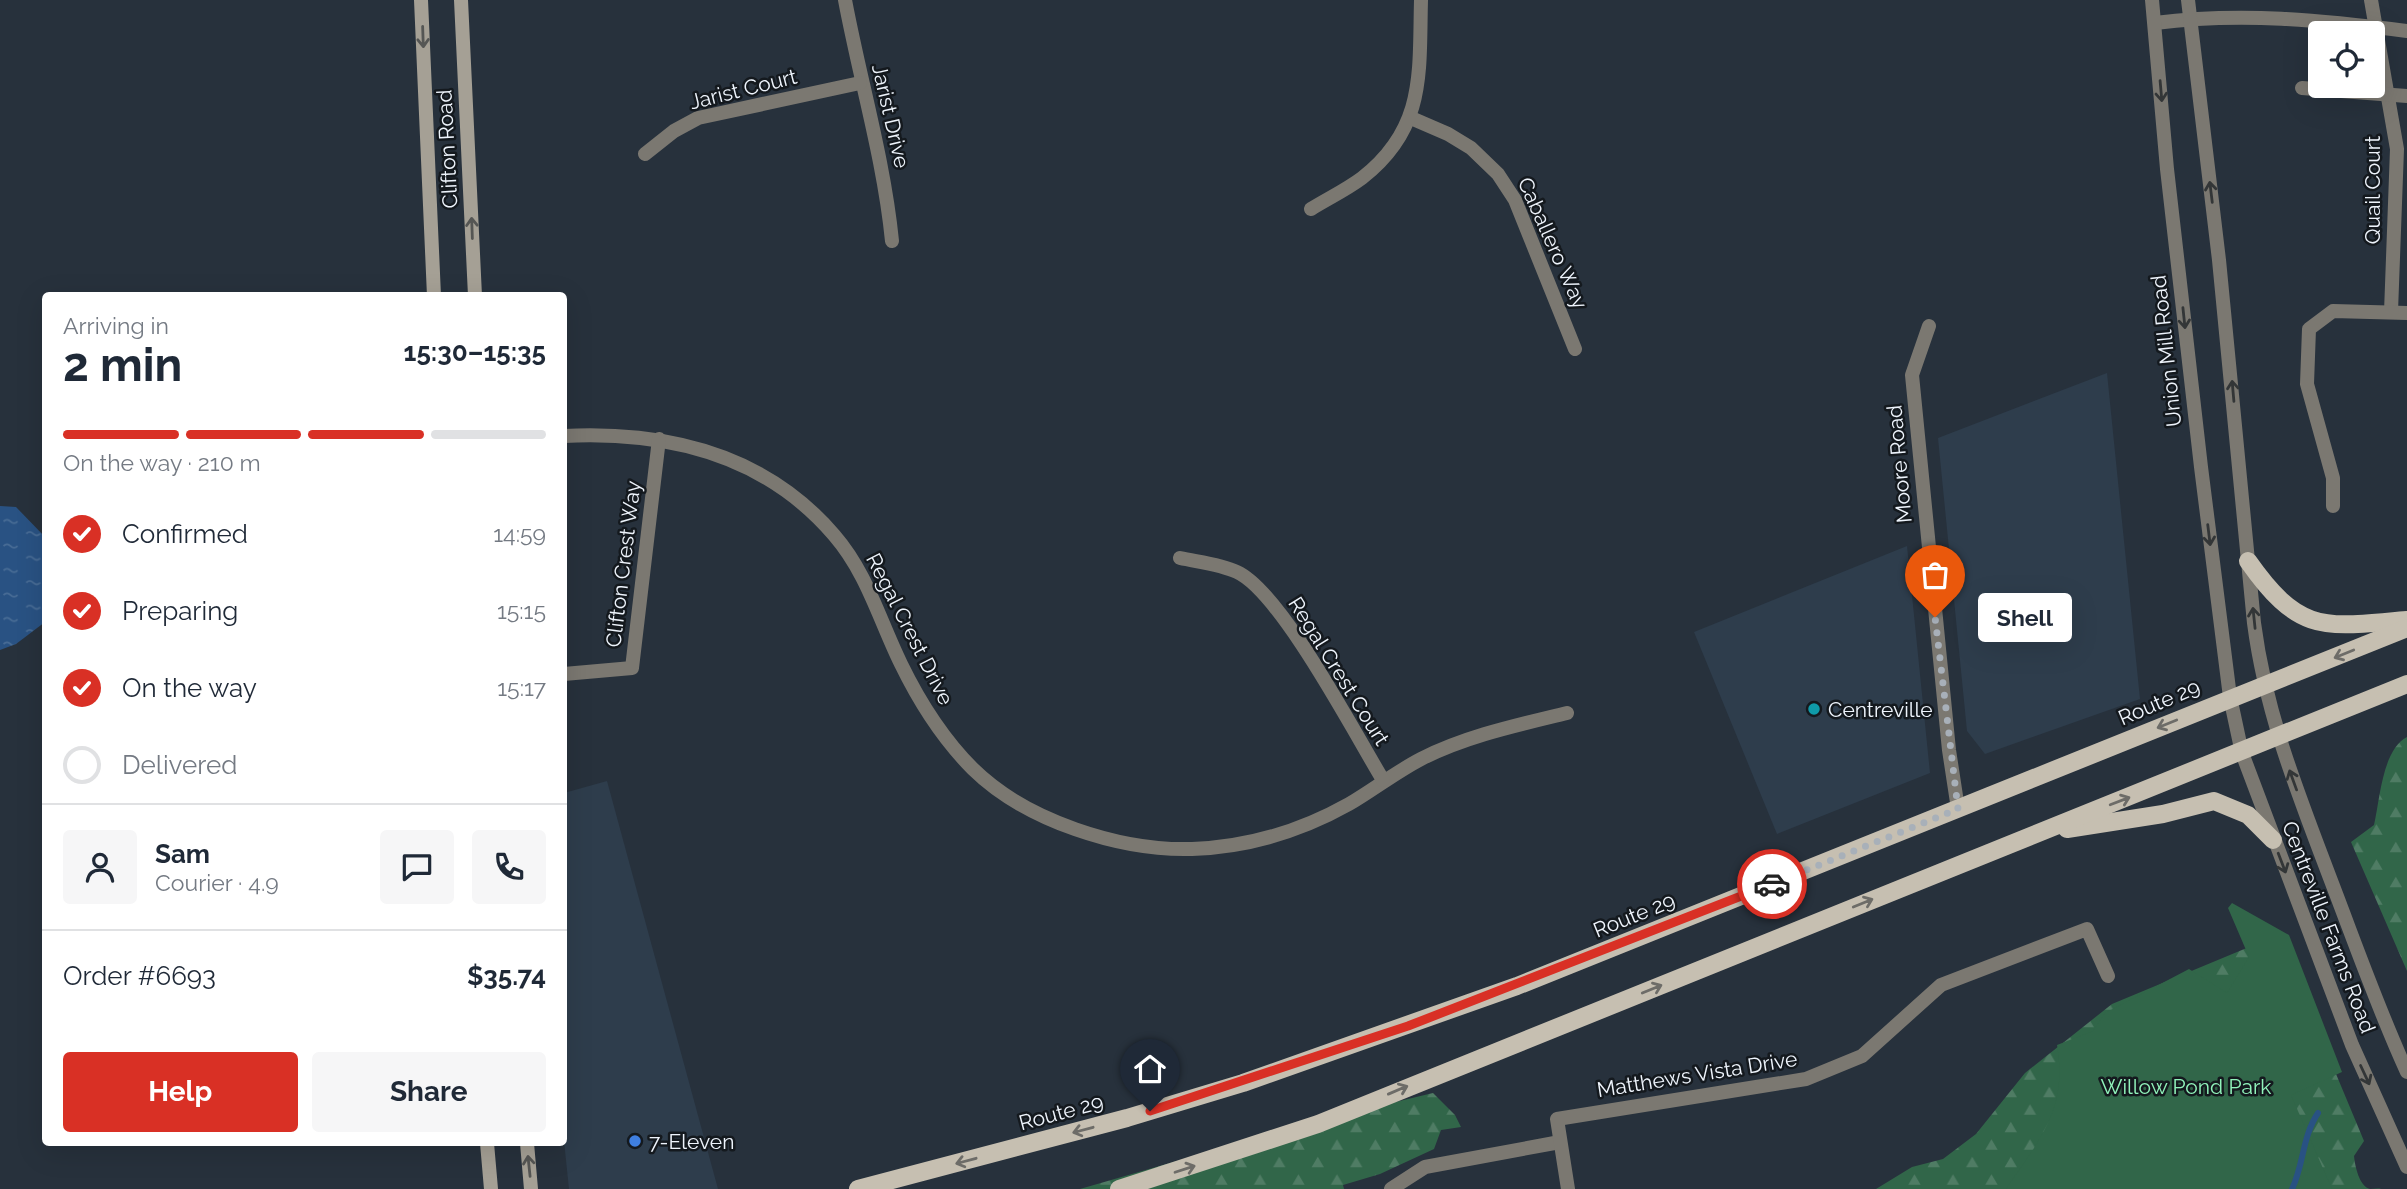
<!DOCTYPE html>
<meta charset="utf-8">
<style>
body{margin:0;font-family:Raleway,sans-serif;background:#f6f6f7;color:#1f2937;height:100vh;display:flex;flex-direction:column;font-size:26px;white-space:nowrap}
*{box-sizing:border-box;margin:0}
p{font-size:23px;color:#747a83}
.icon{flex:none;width:38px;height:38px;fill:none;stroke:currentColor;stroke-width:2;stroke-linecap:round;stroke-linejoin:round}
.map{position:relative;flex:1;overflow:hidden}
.panel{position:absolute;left:42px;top:292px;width:525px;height:854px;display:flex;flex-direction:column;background:#fff;border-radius:7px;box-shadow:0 7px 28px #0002}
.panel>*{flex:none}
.buttons{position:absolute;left:2308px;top:21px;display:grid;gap:14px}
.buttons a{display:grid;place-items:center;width:77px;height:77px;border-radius:7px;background:#fff;box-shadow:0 7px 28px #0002;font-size:35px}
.pin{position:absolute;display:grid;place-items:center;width:60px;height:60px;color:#fff;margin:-72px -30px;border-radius:50% 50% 50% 0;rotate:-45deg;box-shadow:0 0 7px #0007}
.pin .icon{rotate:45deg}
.courier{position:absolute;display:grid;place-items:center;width:70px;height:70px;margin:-35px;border:5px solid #d93025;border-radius:50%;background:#fff;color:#222;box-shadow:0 2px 9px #0007}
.bubble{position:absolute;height:49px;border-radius:7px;background:#fff;box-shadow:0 7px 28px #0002;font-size:23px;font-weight:700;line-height:49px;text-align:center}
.overview em{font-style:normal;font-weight:700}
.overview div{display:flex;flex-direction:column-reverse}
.overview{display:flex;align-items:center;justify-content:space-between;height:119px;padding:0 21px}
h1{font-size:46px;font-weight:700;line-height:52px}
.bar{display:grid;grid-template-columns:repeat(4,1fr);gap:10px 7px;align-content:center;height:84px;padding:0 21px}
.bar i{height:9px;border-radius:5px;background:#e0e1e3}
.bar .on{background:#d93025}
.bar p{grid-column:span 4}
.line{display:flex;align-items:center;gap:18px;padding:0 21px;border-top:2px solid #e0e1e3}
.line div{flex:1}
.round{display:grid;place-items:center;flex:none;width:74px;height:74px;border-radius:7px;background:#f6f6f7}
ol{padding:0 21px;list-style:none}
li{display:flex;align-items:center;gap:21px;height:77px}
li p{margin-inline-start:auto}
li .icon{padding:7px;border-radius:50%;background:#d93025;color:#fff;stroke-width:4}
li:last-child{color:#747a83}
li i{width:38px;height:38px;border:4px solid #e0e1e3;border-radius:50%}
.cta{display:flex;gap:14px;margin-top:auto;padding:14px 21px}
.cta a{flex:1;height:80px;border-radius:7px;background:#d93025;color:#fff;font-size:28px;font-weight:700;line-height:80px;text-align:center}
.cta a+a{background:#f6f6f7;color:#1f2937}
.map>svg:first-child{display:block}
</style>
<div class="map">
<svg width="2407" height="1189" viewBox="0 0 2407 1189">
<defs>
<pattern id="forest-firs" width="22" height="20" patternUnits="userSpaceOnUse" patternTransform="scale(1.75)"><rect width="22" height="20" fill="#316649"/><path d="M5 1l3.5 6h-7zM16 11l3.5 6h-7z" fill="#4f7c64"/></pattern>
<pattern id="water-ripples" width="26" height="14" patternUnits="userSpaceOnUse" patternTransform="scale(1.75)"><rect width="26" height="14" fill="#295283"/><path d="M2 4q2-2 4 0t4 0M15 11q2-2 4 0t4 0" fill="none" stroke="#486c95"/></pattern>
</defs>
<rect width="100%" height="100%" fill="#27313c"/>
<g fill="#2e3d4c">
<polygon points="2107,373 2140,699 1985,754 1967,731 1938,438"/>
<polygon points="1907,546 1930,773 1777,834 1694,632"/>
<polygon points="607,781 718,1189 569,1189 564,1141 564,793"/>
</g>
<g fill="url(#forest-firs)">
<path d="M 2407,737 L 2407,971 L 2351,842 L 2374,825 C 2380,800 2382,750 2407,737 Z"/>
<path d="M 2278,935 L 2364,1141 L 2354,1156 C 2355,1166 2359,1186 2370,1189 C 2374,1189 2378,1188 2381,1189 L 1876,1189 L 1912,1167 L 1943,1159 L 1976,1134 L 2025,1073 L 2112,1004 Z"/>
<polygon points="1433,1093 1455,1115 1461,1127 1441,1130 1434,1149 1380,1174 1343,1185 1344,1189 1080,1189 1312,1122"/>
</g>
<path fill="#316649" d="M 2232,903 L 2289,935 L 2342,1072 L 2291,1095 L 2332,1189 L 2006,1189 C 2040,1139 2068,1109 2057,1045 L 2093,1031 L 2105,1013 L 2189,969 L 2227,993 L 2249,957 L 2228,908 Z"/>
<polygon fill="url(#water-ripples)" points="0,506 16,507 46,538 45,622 16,644 0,650"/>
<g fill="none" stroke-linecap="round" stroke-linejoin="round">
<path stroke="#295283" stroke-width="6" d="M 2292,1189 C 2304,1164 2302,1137 2318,1113"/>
<g stroke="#7b7871" stroke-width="14">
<path d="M 845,0 C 860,80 884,160 892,241"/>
<polyline points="2371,0 2397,149 2391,312"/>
<path d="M 2155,23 C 2241,12 2322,20 2407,31"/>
<polyline points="2302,88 2407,96"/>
<polyline points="1411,118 1448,134 1471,148 1498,174 1515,200 1575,349"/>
<polyline points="645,154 674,131 698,118 860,83"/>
<path d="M 1311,209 C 1327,199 1346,190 1362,178 C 1426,128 1419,73 1421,0"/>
<polyline points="1929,326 1912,375 1949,750 1958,809"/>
<path d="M 564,436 C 666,431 764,453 834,535 C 867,573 879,619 901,664 C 919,701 944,740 973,769 C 1026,821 1120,851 1192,849 C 1247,847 1301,831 1349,804 C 1373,790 1396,772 1421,759 C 1466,736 1518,725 1567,713"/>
<polyline points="2333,506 2333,478 2307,384 2309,329 2333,311 2407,313"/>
<path d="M 1180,558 C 1198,562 1220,564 1237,572 C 1281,592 1355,734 1383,780"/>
<polyline points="564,674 632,668 659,439"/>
<polyline points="1391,1189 1425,1167 1560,1142"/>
<polyline points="1568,1189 1557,1119 1806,1079 1862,1056 1941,985 2087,929 2108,976"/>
</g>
<g stroke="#7b7871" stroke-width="14">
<polyline points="2152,0 2167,169 2201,467 2230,697 2242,753 2352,1045 2407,1167"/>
<path d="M 2188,0 L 2219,260 L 2254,623 C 2266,715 2298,793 2330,878 C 2355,943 2378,1009 2407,1072"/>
</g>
<g stroke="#a5a095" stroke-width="14">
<polyline points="421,0 434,296"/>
<polyline points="461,0 475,296"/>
<polyline points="487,1143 491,1189"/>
<polyline points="527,1143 531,1189"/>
</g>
<g stroke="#c6bfb1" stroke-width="18">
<path d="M 2248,561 C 2300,635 2324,627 2407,620"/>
<polyline points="2067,829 2163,814 2214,801 2248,815 2273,840"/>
<polyline points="858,1189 1127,1118 1243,1083 1517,986 2407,628"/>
<polyline points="1119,1189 1318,1124 2407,684"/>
</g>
</g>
<defs><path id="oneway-shaft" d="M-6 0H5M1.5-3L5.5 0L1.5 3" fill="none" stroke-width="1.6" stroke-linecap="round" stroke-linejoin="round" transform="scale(1.75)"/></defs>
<g stroke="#555654">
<use href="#oneway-shaft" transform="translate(423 37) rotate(88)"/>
<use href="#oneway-shaft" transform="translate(472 228) rotate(-92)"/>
<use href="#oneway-shaft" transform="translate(529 1166) rotate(-96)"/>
</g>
<g stroke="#333637">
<use href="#oneway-shaft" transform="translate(2161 91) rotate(85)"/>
<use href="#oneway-shaft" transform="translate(2211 192) rotate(-97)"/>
<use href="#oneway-shaft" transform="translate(2184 318) rotate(84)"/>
<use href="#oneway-shaft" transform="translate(2233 391) rotate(-95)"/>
<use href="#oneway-shaft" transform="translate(2209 535) rotate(83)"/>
<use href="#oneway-shaft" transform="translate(2254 618) rotate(-96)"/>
<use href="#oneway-shaft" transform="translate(2293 780) rotate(-110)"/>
<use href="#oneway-shaft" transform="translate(2282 863) rotate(69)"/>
<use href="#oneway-shaft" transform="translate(2365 1075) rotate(65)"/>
</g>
<g stroke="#6d6c68">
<use href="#oneway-shaft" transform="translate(2344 654) rotate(158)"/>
<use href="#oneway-shaft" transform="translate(2167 724) rotate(158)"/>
<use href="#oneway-shaft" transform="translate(2120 801) rotate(-21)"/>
<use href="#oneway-shaft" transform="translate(1863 903) rotate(-22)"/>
<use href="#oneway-shaft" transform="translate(1652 989) rotate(-22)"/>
<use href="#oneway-shaft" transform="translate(1398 1090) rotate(-23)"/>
<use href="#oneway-shaft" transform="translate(1083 1130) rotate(165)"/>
<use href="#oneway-shaft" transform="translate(966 1161) rotate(165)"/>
<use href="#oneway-shaft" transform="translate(1185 1169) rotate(-18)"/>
</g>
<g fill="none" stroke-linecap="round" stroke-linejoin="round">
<polyline stroke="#a8b0b9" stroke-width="7" stroke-dasharray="0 12.6" points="1772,884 1958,809 1935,617"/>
<polyline stroke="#d93025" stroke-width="9" points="1150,1111 1408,1026 1772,884"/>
</g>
<circle fill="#0f9aa8" stroke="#14191e" stroke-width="2.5" cx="1814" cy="709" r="7"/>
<circle fill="#3f7fe0" stroke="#14191e" stroke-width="2.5" cx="635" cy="1141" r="7"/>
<g text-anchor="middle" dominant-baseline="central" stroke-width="5" stroke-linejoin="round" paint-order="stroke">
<g font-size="21" fill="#eef4fc" stroke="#14191e">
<text transform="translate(743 89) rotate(-14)">Jarist Court</text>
<text transform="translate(891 116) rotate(77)">Jarist Drive</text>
<text transform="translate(447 149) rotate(-93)">Clifton Road</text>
<text transform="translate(2372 190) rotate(-90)">Quail Court</text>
<text transform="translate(1553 243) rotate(66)">Caballero Way</text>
<text transform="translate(2166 351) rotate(-96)">Union Mill Road</text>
<text transform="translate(1899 464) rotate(-95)">Moore Road</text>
<text transform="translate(623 564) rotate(-83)">Clifton Crest Way</text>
<text transform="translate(910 629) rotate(63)">Regal Crest Drive</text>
<text transform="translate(1339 671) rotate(58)">Regal Crest Court</text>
<text transform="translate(2159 702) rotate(-23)">Route 29</text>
<text transform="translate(1634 915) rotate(-22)">Route 29</text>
<text transform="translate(2329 927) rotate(69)">Centreville Farms Road</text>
<text transform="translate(1697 1074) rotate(-9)">Matthews Vista Drive</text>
<text transform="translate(1061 1112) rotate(-15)">Route 29</text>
</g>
<g font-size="21" fill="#eef4fc" stroke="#14191e" text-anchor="start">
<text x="1828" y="709">Centreville</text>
<text x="649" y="1141">7-Eleven</text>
</g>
<g font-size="21" fill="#91f4bb" stroke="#14191e">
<text x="2186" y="1086">Willow Pond Park</text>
</g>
</g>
</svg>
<div class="buttons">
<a><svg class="icon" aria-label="locate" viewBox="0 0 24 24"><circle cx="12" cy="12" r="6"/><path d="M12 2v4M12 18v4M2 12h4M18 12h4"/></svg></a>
</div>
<div class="pin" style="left:1935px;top:617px;background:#ea580c"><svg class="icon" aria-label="bag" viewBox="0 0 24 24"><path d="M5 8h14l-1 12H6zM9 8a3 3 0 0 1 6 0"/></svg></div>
<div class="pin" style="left:1150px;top:1111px;background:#1f2937"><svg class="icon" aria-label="home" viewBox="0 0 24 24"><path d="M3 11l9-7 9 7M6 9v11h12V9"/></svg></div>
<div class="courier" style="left:1772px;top:884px"><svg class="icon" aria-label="car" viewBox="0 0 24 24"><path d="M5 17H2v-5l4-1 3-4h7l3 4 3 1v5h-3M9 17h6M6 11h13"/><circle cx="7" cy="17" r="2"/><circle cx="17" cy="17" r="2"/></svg></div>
<div class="bubble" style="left:1978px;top:593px;width:94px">Shell</div>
<section class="panel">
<div class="overview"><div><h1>2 min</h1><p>Arriving in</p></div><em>15:30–15:35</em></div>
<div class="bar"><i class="on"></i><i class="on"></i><i class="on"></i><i></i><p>On the way · 210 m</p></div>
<ol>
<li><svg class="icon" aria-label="check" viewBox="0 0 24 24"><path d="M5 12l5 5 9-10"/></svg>Confirmed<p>14:59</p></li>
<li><svg class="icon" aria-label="check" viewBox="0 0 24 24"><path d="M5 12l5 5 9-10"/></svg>Preparing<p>15:15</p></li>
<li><svg class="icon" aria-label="check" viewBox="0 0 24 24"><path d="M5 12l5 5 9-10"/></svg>On the way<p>15:17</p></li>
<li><i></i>Delivered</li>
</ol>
<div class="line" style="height:126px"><a class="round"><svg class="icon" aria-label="person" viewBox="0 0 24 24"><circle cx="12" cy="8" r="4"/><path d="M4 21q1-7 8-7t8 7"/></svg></a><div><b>Sam</b><p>Courier · 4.9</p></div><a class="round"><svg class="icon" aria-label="chat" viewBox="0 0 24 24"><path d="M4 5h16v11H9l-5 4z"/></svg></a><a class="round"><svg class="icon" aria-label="phone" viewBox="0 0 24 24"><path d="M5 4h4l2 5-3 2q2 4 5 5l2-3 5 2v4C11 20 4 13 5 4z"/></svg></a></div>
<div class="line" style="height:91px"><div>Order #6693</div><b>$35.74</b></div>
<div class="cta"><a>Help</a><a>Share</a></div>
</section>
</div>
